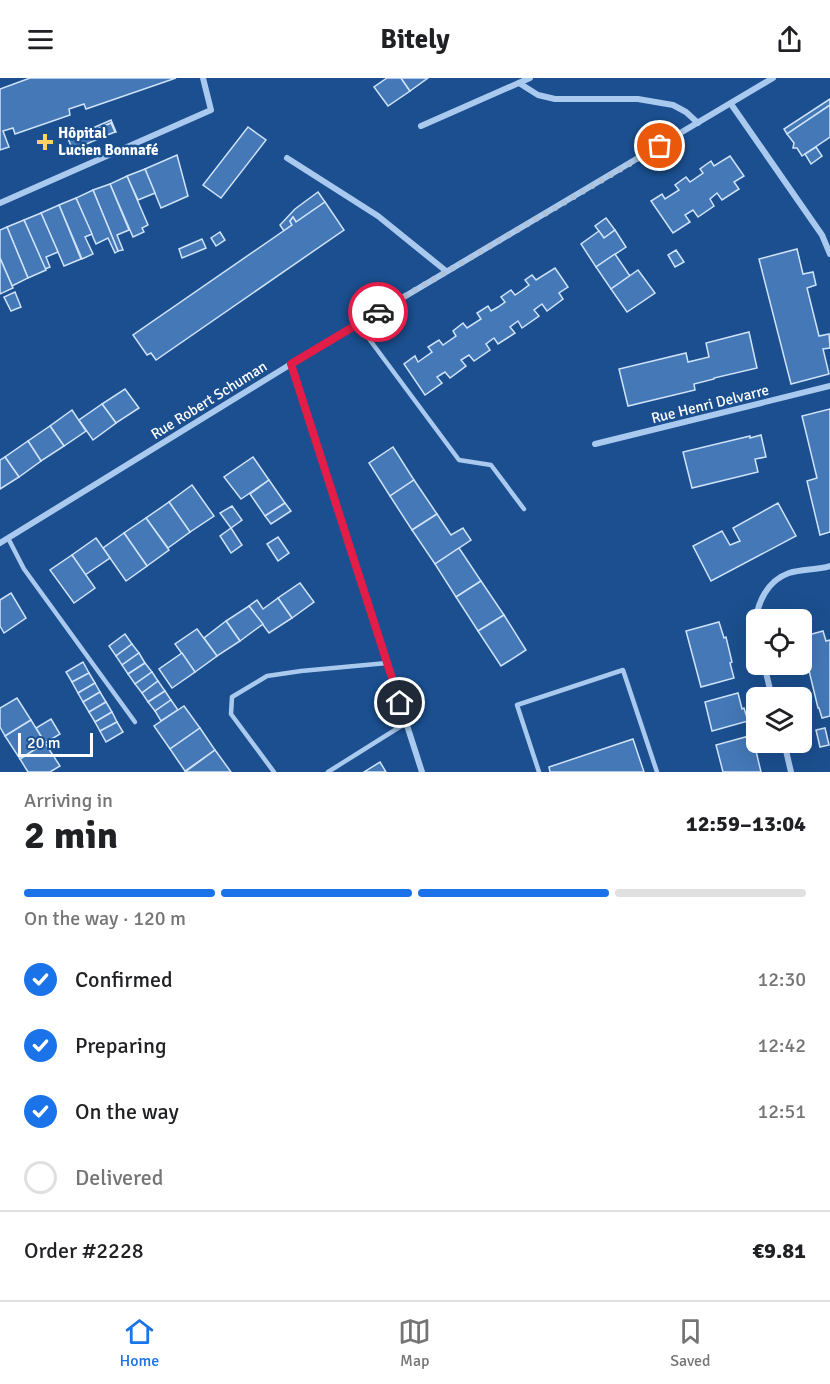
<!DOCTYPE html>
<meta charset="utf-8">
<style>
body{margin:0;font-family:Signika,sans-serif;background:#f6f6f6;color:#202124;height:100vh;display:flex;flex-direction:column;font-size:22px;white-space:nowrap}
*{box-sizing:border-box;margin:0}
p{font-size:20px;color:#757577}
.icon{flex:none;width:33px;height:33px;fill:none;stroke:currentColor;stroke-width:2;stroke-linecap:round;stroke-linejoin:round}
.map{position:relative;height:694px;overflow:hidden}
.details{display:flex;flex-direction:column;background:#fff;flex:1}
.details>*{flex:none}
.tools{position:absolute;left:746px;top:531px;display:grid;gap:12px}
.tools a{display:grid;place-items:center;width:66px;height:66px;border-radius:9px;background:#fff;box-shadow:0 6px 24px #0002;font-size:30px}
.scale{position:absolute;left:18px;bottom:15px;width:75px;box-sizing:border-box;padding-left:6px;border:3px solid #fff;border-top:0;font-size:16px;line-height:21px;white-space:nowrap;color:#fff;-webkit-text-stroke:4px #1b4f8f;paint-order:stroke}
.pin{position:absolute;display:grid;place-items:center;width:51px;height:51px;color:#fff;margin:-26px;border:3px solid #fff;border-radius:50%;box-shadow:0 2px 6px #0007}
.courier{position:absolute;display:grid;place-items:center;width:60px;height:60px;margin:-30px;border:4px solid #e11d48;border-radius:50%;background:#fff;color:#222;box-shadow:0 2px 8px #0007}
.summary em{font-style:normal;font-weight:700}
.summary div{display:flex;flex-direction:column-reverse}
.summary{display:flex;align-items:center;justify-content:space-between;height:102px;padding:0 24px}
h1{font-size:39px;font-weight:700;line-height:45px}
.bar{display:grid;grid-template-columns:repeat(4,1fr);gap:9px 6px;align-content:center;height:72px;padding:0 24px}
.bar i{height:8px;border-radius:4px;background:#e0e0e0}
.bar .active{background:#1a73e8}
.bar p{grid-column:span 4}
.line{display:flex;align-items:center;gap:15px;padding:0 24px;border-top:2px solid #e0e0e0}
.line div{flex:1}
ol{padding:0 24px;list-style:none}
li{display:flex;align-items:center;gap:18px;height:66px}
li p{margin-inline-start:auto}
li .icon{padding:6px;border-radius:50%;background:#1a73e8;color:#fff;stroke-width:4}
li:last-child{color:#757577}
li i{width:33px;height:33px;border:3px solid #e0e0e0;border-radius:50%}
header{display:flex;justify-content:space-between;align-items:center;height:78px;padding:0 24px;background:#fff;font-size:27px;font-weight:700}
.menu{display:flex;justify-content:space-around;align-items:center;height:84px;border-top:2px solid #e0e0e0;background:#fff;font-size:16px;color:#757577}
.menu a{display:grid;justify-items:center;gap:3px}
.menu .active{color:#1a73e8}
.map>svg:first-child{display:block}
</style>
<header><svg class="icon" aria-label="menu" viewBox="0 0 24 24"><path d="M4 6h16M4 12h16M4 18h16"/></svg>Bitely<svg class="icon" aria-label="share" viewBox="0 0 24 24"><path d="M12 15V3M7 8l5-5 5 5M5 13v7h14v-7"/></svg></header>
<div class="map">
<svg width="830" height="694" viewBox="0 0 830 694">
<rect width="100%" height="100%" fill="#1b4f8f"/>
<g fill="#4478b7" stroke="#cfe3fa" stroke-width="1.5">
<polygon points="30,0 176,0 86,31 84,26 69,31 70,37 15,56 13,50 3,53 9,69 0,72 0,11"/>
<polygon points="387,0 401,0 410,13 388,28 374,9"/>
<polygon points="401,0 428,0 410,13"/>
<polygon points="830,21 830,27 787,56 784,51"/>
<polygon points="830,27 830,59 802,78 797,70 793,70 794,65 787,56"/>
<polygon points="111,42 116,54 115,54 111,45 97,51 100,60 73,72 68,61"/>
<polygon points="111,45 115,54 100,60 97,51"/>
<polygon points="248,49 266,62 221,120 203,107"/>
<polygon points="816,69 822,78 811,86 805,76"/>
<polygon points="177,77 188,118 161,130 145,91"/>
<polygon points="730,78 744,98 734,104 739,111 722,122 717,115 710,121 714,128 698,139 693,132 685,137 690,144 673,155 651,123 662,116 665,121 679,112 675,107 686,99 690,104 703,95 700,91 711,83 714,88"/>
<polygon points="145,91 155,115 138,122 127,98"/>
<polygon points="127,98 148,147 142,150 144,154 133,159 110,106"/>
<polygon points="110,106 129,152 117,157 123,172 118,173 93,112"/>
<polygon points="93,112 118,173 115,175 108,160 96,166 76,120"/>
<polygon points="318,114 325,124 296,144 293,139 290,143 292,147 284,153 280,147 295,131"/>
<polygon points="76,120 92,156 85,159 93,176 82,181 59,127"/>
<polygon points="325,124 344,152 156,282 151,275 147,277 133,257 292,147 290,143 293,139 296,144"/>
<polygon points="59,127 81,181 64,188 41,135"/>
<polygon points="41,135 58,174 46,179 50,189 45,191 24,142"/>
<polygon points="606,140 615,152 604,160 595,148"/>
<polygon points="24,142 46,192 28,200 7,149"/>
<polygon points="7,149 28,200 12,208 0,180 0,152"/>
<polygon points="615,152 626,169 596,189 581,166 599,153 604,160"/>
<polygon points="220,154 225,162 216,168 211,160"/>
<polygon points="202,161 206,170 182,180 179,171"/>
<polygon points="797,171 803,196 813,194 816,207 807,210 819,258 829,256 830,270 823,271 829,296 791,306 759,181"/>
<polygon points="676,172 684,184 675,189 668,177"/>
<polygon points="615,176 630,198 611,211 596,189"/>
<polygon points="0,180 13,210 0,216"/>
<polygon points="555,190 568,209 559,215 563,221 547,233 542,226 534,232 539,238 522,250 518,243 510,249 515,255 498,266 494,260 486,266 490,272 474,283 469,277 461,282 466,288 450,300 445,294 437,299 442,305 425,317 404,286 415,278 418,284 432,274 428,269 439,262 443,267 456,258 453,253 463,245 467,250 481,241 477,235 488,228 491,233 498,229 505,224 501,219 511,212 515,217 521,213 529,207 525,202 532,197 536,202"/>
<polygon points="638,192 655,215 627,234 611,211"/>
<polygon points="15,214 21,229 11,233 4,219"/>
<polygon points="749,254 757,290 714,300 714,301 694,306 695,312 628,328 619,291 686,275 688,284 709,279 706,265"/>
<polygon points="125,311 139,330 116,345 102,326"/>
<polygon points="102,326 116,345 93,362 79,342"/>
<polygon points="830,331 830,454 820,457 807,403 817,400 802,338"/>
<polygon points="72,332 86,353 64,368 50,348"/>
<polygon points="50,348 64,368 41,383 28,363"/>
<polygon points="761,357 766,379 755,381 758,394 692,410 683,374 750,358 750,360"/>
<polygon points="28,363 41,383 19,399 5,379"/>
<polygon points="393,369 414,402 390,418 369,385"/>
<polygon points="5,379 19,399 0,411 0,382"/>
<polygon points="253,379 269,402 241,421 224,399"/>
<polygon points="269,402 285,425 265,438 250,416"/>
<polygon points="414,402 437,436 412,452 390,418"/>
<polygon points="192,407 214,438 190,454 169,424"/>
<polygon points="169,424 190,454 168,470 146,440"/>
<polygon points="285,425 291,433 271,446 265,438"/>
<polygon points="778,425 796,458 711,503 693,468 722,453 730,467 740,463 733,450"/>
<polygon points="232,428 242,442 231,450 220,435"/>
<polygon points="437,436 451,457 463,450 471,462 435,486 412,452"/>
<polygon points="146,440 169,472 147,488 124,455"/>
<polygon points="231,450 242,467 231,475 220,458"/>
<polygon points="124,455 147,488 126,503 103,470"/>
<polygon points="278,459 289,475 278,483 267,466"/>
<polygon points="96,460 110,480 85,497 72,477"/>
<polygon points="459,470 481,503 456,519 435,486"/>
<polygon points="72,477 95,510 74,525 50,492"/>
<polygon points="481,503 504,537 478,553 456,519"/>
<polygon points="300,505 314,524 292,540 278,520"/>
<polygon points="11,515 26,540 4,555 0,548 0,522"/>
<polygon points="278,520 292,540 269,555 249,528 257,522 263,531"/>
<polygon points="249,528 263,546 240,563 226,543"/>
<polygon points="504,537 526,572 501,588 478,553"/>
<polygon points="226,543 240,563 217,578 204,560"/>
<polygon points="719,544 724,560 726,559 732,584 730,585 734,600 701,609 686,553"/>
<polygon points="197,551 217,578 195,594 175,566"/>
<polygon points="823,553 826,563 830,562 830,638 822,640 819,630 818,630 801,559"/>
<polygon points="125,556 132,566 116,578 109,568"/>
<polygon points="132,566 139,575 122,587 116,578"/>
<polygon points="139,575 145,585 128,596 122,587"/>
<polygon points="182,575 195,594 172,610 159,591"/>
<polygon points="83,584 89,595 72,604 66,594"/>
<polygon points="145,585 152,594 135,606 128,596"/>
<polygon points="152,594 158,603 142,615 135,606"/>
<polygon points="89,595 95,605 78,615 72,604"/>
<polygon points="158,603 165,613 148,624 142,615"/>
<polygon points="95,605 100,614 83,624 78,615"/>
<polygon points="165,613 171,622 155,633 148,624"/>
<polygon points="100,614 106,624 89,634 83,624"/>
<polygon points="738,615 742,631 744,630 748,643 712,653 705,624"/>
<polygon points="17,620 31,642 5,658 0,649 0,630"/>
<polygon points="171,622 178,632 161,643 155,633"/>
<polygon points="106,624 112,634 95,644 89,634"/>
<polygon points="184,628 200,650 170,671 154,648"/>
<polygon points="112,634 117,644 100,653 95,644"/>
<polygon points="51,641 60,656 45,665 36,650"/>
<polygon points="31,642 45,665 20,681 5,658"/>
<polygon points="117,644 123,654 106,664 100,653"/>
<polygon points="200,650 215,672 185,693 170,671"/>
<polygon points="825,650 829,667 820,669 816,652"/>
<polygon points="749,658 753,674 756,673 761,694 723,694 716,667"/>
<polygon points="633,661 644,694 550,694 549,689"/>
<polygon points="45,665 60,688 50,694 28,694 20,681"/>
<polygon points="215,672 231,694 185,694 196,686"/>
<polygon points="380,684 386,694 364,694"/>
</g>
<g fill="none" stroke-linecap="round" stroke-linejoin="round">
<g stroke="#a9c9ee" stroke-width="4.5">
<polyline points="358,246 459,382 491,387 524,431"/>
<polyline points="8,460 24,491 135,644"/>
<polyline points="274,694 231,636 232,619 267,598 301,593 387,585"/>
<polyline points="328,694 406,645"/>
<polyline points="539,694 517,627 623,592 657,694"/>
</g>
<g stroke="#a9c9ee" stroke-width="6">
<polyline points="519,5 538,17 555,21 638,21 673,27 686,34 698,45"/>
<polyline points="731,26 822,157 830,176"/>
<polyline points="421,48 530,0"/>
<polyline points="287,80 378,138 446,193"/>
<polyline points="0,125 211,32 203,0"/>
<polyline points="291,286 422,694"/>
<polyline points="595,366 830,308"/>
<polyline points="0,465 291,286 773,0"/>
<path d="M 756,557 C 753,533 764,504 789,495 C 802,491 817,492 830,488"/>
<polyline points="764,586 772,620"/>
<polyline points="784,664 791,694"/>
</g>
</g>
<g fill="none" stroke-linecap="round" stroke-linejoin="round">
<polyline stroke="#afc1d8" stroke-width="6" stroke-dasharray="0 10.8" points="378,234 660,68"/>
<polyline stroke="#e11d48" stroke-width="8" points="378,234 291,286 400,625"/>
</g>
<path fill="#ffd166" stroke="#1b4f8f" stroke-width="2" d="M42 55h6v6h6v6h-6v6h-6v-6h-6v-6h6z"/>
<g text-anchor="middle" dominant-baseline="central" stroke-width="5" stroke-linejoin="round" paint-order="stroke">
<g font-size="15" font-weight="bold" fill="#fff" stroke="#1b4f8f" text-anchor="start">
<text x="58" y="55">Hôpital<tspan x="58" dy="17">Lucien Bonnafé</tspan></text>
</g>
<g font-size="15" fill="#fff" stroke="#1b4f8f">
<text transform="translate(209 322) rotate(-32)">Rue Robert Schuman</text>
<text transform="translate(710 326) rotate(-14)">Rue Henri Delvarre</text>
</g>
</g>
</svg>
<div class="tools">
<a><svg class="icon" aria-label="locate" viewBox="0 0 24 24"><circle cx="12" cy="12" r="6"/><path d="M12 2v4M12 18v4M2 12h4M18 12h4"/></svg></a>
<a><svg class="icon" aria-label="layers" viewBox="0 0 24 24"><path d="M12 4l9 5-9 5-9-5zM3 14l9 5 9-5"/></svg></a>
</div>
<div class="scale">20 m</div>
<div class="pin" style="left:660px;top:68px;background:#ea580c"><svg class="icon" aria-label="bag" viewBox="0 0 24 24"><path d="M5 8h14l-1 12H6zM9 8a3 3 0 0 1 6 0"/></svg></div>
<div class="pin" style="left:400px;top:625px;background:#1f2937"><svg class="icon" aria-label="home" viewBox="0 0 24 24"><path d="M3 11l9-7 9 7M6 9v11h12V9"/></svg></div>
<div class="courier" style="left:378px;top:234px"><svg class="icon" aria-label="car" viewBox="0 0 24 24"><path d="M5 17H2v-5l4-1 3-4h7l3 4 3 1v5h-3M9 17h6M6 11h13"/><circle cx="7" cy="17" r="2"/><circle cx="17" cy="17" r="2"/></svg></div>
</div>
<section class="details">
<div class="summary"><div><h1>2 min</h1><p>Arriving in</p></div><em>12:59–13:04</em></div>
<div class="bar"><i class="active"></i><i class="active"></i><i class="active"></i><i></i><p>On the way · 120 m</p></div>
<ol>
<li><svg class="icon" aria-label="check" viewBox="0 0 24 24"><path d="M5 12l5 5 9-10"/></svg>Confirmed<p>12:30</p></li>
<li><svg class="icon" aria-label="check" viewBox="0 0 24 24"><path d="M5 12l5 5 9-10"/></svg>Preparing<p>12:42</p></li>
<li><svg class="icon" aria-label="check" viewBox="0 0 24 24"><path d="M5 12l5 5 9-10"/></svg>On the way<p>12:51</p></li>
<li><i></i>Delivered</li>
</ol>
<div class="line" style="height:78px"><div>Order #2228</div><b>€9.81</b></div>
</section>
<nav class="menu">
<a class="active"><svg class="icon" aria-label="home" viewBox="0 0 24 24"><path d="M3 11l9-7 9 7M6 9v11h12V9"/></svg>Home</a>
<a><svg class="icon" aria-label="map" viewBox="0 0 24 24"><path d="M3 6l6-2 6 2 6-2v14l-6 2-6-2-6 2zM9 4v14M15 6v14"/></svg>Map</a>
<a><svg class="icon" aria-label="saved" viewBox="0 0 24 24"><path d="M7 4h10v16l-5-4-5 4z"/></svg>Saved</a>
</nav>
